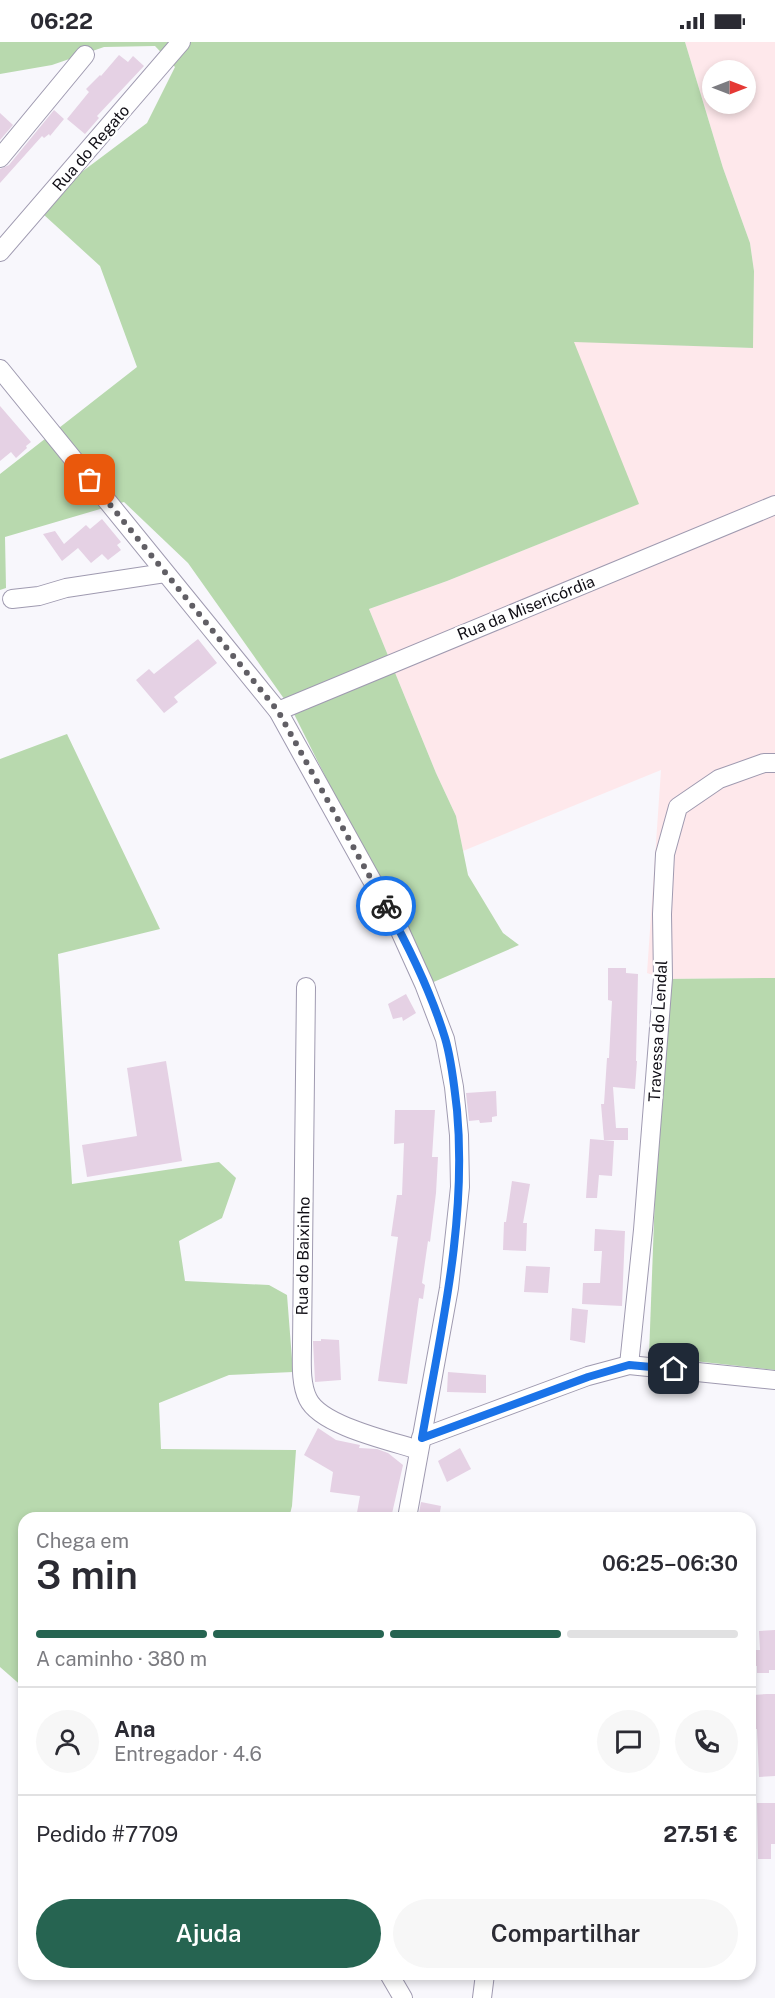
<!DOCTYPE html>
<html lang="pt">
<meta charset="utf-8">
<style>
body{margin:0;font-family:"Public Sans",sans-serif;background:#f7f7f7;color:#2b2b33;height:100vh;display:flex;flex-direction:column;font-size:22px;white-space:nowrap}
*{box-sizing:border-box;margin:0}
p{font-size:20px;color:#7c7c81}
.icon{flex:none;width:33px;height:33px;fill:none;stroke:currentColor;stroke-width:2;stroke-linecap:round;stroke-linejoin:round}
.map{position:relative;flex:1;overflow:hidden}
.side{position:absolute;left:18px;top:1470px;width:738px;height:468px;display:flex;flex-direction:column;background:#fff;border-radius:18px;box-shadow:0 3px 9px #0003}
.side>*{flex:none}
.needle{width:39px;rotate:90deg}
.fabs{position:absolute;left:702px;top:18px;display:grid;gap:12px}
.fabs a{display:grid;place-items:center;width:54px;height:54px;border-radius:50%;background:#fff;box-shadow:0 3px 9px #0003;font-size:30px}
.pin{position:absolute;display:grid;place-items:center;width:51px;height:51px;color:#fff;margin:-26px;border-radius:12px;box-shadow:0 3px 9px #0006}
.courier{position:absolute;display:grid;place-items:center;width:60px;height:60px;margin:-30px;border:4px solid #1a73e8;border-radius:50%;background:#fff;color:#222;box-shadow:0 2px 8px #0007}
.head em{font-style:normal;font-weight:600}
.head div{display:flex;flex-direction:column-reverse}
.head{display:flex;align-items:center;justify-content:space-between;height:102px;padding:0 18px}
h1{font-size:39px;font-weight:600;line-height:45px}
.bar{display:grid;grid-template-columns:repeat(4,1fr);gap:9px 6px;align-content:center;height:72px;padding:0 18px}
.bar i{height:8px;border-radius:4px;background:#e1e1e2}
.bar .selected{background:#266451}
.bar p{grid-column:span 4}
.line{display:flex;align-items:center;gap:15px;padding:0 18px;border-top:2px solid #e1e1e2}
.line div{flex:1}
.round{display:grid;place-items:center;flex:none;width:63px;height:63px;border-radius:32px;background:#f7f7f7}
.primary-button{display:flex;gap:12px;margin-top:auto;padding:12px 18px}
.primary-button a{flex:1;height:69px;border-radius:36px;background:#266451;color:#fff;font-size:24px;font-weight:600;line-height:69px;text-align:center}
.primary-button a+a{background:#f7f7f7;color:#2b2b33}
.status{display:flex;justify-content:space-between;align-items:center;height:42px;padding:0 30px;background:#fff;direction:ltr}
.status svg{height:16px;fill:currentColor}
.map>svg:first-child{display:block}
</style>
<div class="status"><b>06:22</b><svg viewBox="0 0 49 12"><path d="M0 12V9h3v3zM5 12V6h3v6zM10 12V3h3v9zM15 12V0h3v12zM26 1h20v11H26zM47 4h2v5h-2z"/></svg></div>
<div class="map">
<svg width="775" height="1956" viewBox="0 0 775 1956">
<rect width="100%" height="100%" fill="#f8f7fc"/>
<path fill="#fee8eb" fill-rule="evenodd" d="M 685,0 L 775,0 L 775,936 L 663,937 L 647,931 L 661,728 L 463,809 L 456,774 L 436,731 L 369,567 L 447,539 L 638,462 L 573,299 L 753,306 L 754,229 L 750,201 L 723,126 ZM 712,28 L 746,28 L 746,62 L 712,62 Z"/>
<g fill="#b8d9ae">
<polygon points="0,0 685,0 723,126 750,201 754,229 753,306 574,300 639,462 447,539 369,567 436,731 456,774 468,833 503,891 519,903 429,942 292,668 188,521 124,460 5,495 6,546 0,548 0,432 137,325 100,224 32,162 63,144 147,81 175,25 155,4 104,5 52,23 0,32"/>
<polygon points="67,692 160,887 58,912 72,1142 219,1120 236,1136 222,1176 179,1199 185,1239 269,1243 287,1253 293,1330 229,1333 159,1361 161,1407 296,1408 292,1464 289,1476 24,1476 24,1646 0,1625 0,717"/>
<polygon points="775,936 775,1328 649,1314 663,937"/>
</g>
<g fill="#e5d1e4">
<polygon points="119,13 128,20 133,14 144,24 97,74 99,76 85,92 67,77 89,50 86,47 100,33 101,34"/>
<polygon points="54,68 64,77 50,94 49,92 44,96 42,94 0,141 0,127 9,123"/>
<polygon points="0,71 13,83 0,98"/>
<polygon points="0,364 31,400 26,404 27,406 16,416 11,410 0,419"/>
<polygon points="102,477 121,500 117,503 121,508 108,518 102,512 91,521 78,506 62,519 43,492 55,489 64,502 86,483 90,487"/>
<polygon points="198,597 217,621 174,655 178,660 164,671 136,638 149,627 154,632"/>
<polygon points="608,926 626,926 626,931 638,932 636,1019 637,1019 635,1047 613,1045 616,1086 628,1086 628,1098 604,1098 601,1062 604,1062 607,1016 609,1016 612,959 608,958"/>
<polygon points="406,952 416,971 403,979 402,975 393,977 388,962"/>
<polygon points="166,1019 182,1119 87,1135 82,1103 137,1094 127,1026"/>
<polygon points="496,1049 497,1074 492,1075 492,1080 480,1081 479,1078 469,1079 466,1051"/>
<polygon points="395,1068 435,1068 432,1115 438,1115 436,1151 430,1200 428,1199 422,1241 425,1243 423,1257 419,1256 407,1342 378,1339 398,1195 391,1194 397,1153 402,1153 404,1101 394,1102"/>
<polygon points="590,1097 614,1099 612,1134 599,1133 597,1156 586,1156"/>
<polygon points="512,1139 530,1142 523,1181 527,1181 526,1209 503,1208 504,1180 506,1180"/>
<polygon points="595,1187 625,1189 622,1264 582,1262 583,1241 600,1241 602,1209 594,1209"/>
<polygon points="526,1224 550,1225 548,1251 524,1250"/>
<polygon points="572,1266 588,1268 585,1301 570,1298"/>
<polygon points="321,1297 339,1298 341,1338 315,1340 313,1299 321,1299"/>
<polygon points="448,1330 486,1333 486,1351 447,1350"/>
<polygon points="318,1386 336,1398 360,1403 359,1406 377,1407 388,1411 403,1423 391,1476 356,1476 360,1454 330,1450 333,1430 304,1413"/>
<polygon points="460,1406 471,1427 447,1440 438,1419"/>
<polygon points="421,1460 441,1464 439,1476 418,1476"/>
<polygon points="775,1588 775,1628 769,1628 769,1631 757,1631 757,1624 754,1624 754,1608 760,1608 759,1589"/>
<polygon points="767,1652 775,1652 775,1734 759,1735 757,1687 754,1687 753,1653"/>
<polygon points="757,1761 775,1761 775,1802 771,1802 771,1817 758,1817"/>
</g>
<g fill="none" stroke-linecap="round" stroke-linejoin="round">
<g stroke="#9f9ab0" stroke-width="20">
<g id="minor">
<polyline points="0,116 85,13"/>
<polyline points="0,210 181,0"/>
<polyline points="0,327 278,669 400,889 424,942 445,997 454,1045 459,1093 460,1145 449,1246 407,1476"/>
<polyline points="12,557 39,554 66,546 165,531"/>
<polyline points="278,669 775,463"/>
<path d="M 306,945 L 302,1302 C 302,1319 300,1341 308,1357 C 321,1384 391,1399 419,1408"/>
<polyline points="629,1323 643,1188 663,936 662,872 665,812 678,765 719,737 764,721 775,721"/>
<polyline points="421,1396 588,1334 629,1323 775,1338"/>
<polyline points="389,1932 403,1956"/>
<polyline points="482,1956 485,1932"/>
</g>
</g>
<use href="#minor" stroke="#fff" stroke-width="18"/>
</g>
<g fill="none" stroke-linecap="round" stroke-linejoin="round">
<polyline stroke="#615f65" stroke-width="6" stroke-dasharray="0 10.8" points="90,438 278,669 386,864"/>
<path stroke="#1a73e8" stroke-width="8" d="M 386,864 C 409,905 431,950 445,996 C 452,1019 454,1044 457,1068 C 467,1179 441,1288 422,1396 L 588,1335 L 629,1323 L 674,1327"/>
</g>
<g text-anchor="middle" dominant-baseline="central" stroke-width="5" stroke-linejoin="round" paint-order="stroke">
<g font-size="16" fill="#0f0d14" stroke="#fff">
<text transform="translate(91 106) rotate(-49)">Rua do Regato</text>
<text transform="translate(526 566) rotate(-22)">Rua da Misericórdia</text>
<text transform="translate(658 989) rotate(-87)">Travessa do Lendal</text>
<text transform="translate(303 1214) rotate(-89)">Rua do Baixinho</text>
</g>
</g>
</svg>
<div class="fabs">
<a><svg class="needle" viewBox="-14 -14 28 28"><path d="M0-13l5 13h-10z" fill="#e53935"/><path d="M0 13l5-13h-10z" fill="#7c7c81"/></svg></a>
</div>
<div class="pin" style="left:90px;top:438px;background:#ea580c"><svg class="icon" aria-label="bag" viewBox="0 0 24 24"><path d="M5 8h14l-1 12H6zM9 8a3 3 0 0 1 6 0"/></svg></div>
<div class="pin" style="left:674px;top:1327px;background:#1f2937"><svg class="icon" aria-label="home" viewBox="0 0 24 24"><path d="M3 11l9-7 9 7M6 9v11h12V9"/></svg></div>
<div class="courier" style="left:386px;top:864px"><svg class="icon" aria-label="bike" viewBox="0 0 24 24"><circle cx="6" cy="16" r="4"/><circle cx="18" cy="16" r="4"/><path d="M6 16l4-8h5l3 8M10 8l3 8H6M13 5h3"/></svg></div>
<section class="side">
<div class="head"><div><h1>3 min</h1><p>Chega em</p></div><em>06:25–06:30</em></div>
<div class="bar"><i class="selected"></i><i class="selected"></i><i class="selected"></i><i></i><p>A caminho · 380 m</p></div>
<div class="line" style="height:108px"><a class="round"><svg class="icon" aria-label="person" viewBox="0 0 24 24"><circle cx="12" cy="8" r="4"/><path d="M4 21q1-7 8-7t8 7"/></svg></a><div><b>Ana</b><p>Entregador · 4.6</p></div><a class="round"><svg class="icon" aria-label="chat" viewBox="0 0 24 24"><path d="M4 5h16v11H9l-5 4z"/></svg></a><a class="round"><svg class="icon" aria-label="phone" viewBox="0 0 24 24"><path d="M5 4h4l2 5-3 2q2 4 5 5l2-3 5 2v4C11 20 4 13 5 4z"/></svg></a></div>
<div class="line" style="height:78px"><div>Pedido #7709</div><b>27.51 €</b></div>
<div class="primary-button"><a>Ajuda</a><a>Compartilhar</a></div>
</section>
</div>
